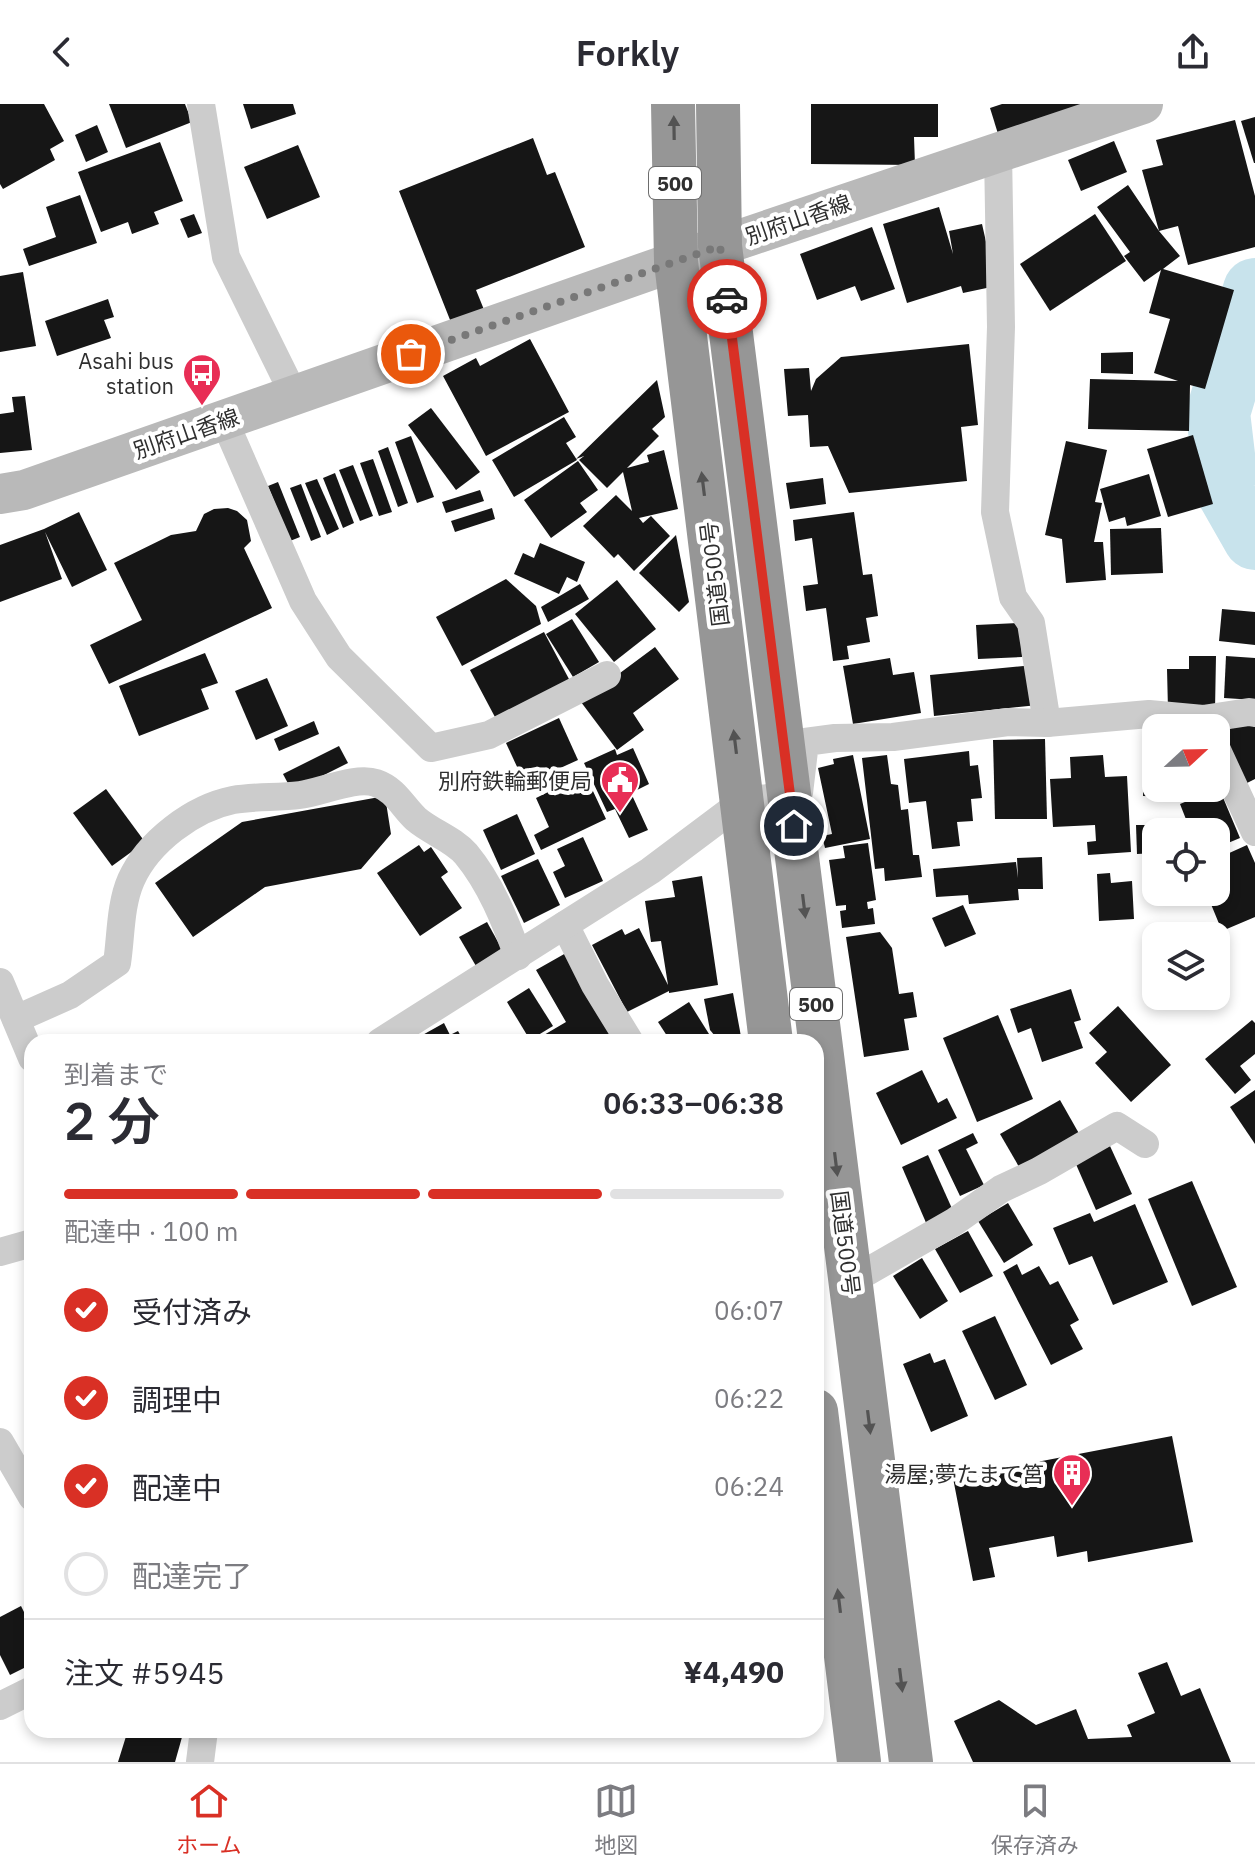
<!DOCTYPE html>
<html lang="ja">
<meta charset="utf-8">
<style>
body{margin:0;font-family:"IBM Plex Sans","Noto Sans JP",sans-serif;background:#f7f7f7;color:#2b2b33;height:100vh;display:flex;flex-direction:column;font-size:30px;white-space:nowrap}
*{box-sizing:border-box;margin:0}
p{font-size:26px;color:#7c7c81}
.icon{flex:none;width:44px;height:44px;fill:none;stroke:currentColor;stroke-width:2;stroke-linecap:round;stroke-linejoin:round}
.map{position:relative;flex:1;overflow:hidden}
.sheet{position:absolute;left:24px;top:930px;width:800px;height:704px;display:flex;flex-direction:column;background:#fff;border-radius:24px;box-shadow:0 4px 12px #0003}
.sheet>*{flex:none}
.needle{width:52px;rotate:68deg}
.controls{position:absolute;left:1142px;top:610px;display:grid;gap:16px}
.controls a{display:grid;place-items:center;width:88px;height:88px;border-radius:16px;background:#fff;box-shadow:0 4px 12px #0003;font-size:40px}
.pin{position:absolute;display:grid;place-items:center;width:68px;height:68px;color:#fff;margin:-34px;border:4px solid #fff;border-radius:50%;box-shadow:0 2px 8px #0007}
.courier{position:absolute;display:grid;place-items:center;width:80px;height:80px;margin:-40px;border:6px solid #d93025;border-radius:50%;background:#fff;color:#222;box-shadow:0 2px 10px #0007}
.overview em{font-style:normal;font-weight:600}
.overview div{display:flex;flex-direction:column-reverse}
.overview{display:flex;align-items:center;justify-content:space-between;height:136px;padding:0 40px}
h1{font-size:52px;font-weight:600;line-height:60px}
.bar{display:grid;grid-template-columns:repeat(4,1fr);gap:12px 8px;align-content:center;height:96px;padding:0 40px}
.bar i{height:10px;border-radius:6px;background:#e1e1e2}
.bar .on{background:#d93025}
.bar p{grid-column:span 4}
.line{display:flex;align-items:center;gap:20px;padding:0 40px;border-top:2px solid #e1e1e2}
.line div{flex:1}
ol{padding:0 40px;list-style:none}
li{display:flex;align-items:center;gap:24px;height:88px}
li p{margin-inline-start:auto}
li .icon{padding:8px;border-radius:50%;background:#d93025;color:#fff;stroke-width:4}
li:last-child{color:#7c7c81}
li i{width:44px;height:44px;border:4px solid #e1e1e2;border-radius:50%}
header{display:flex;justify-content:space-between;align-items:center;height:104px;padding:0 40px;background:#fff;font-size:36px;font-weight:600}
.tabs{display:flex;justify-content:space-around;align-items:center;height:112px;border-top:2px solid #e1e1e2;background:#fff;font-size:22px;color:#7c7c81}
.tabs a{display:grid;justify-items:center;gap:4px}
.tabs .on{color:#d93025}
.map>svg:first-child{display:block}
</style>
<header><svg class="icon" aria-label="back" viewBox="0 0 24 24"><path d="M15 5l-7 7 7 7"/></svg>Forkly<svg class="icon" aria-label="share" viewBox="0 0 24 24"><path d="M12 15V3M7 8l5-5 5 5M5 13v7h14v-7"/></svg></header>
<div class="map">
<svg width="1255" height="1658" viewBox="0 0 1255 1658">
<rect width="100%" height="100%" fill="#fff"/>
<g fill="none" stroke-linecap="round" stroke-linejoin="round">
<polyline stroke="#c8e3ec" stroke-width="64" points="1255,186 1218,309 1227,385 1255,434"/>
</g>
<g fill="#161616">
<polygon points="0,0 44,0 64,37 50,45 55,56 3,85 0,80"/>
<polygon points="109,0 185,0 192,18 126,44"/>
<polygon points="243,0 293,0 296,10 251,25"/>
<polygon points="811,0 938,0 938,33 914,33 915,61 811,60"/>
<polygon points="1002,0 1080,0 1082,5 999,33 990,4"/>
<polygon points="1255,13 1255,59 1254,59 1241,17"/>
<polygon points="1235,16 1255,92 1255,143 1188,161 1178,122 1159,127 1180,152 1163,165 1234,186 1205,285 1190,281 1189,327 1088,325 1090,275 1178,277 1154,269 1170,215 1149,209 1161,166 1144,178 1124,152 1130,148 1097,103 1128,81 1159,127 1142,66 1163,61 1156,36"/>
<polygon points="97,21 108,48 86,58 75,31"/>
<polygon points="533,34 547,71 555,68 585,143 476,186 489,218 456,231 399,87"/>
<polygon points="1114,37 1127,68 1081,87 1068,56"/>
<polygon points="160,38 183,97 154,108 159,120 132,130 128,118 101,128 78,68"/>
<polygon points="298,41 320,93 267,115 244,63"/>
<polygon points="80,91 97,139 29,162 23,145 56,133 46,103"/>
<polygon points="939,103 953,150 949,127 982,120 996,182 963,189 961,182 907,199 883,120"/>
<polygon points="194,110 202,129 188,134 180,115"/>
<polygon points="1095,110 1126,157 1050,207 1020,160"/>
<polygon points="872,123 895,185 861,197 855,182 817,196 800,150"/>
<polygon points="23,168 36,242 0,248 0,172"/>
<polygon points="108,195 114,213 104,216 111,234 57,252 45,217"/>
<polygon points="530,235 569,308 486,352 443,272 476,254 480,262"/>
<polygon points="969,240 978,321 961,323 967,377 849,389 828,342 810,343 808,311 788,312 784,265 809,264 811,287 816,275 841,253"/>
<polygon points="1133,248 1133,270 1101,269 1101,249"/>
<polygon points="657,276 665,313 652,325 659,332 627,364 649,358 647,351 664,346 678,405 639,414 643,419 651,412 670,432 634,467 618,450 614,454 583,422 616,391 632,407 623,368 607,384 579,356 584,352 576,355"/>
<polygon points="25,292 32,346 0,349 0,310 14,308 12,293"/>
<polygon points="431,304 480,368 456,386 408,321"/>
<polygon points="564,313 576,333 566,339 577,356 514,393 492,356"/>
<polygon points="1193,331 1213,400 1168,413 1147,345"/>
<polygon points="411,332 434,393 417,399 395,338"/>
<polygon points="1066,337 1107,346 1095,398 1102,399 1094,438 1103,438 1106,476 1066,479 1062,435 1045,431"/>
<polygon points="388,343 408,399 398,403 378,347"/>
<polygon points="373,355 392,408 379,412 360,359"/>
<polygon points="578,357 598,386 580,399 587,408 551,434 524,396"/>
<polygon points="353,361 373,412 360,417 339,366"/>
<polygon points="335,369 354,419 343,424 323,374"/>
<polygon points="1149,370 1161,412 1127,422 1125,413 1109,418 1100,385"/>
<polygon points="823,374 826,400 790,405 786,379"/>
<polygon points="317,375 339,425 327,431 305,379"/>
<polygon points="278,378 300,433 290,437 268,382"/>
<polygon points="301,380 321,433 311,437 290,384"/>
<polygon points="480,386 484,397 446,409 442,398"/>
<polygon points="228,404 237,407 247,416 251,437 244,444 272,504 109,580 90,541 142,516 114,459 171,431 196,427 204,410 214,405"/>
<polygon points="492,404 495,415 455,428 451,417"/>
<polygon points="79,408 107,466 72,483 45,428 62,475 0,498 0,441 44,425"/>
<polygon points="854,408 863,471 872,470 878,512 866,514 870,538 847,542 849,555 833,557 826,504 806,507 803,482 818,480 812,434 795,437 793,416"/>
<polygon points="1161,424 1163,469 1111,471 1110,425"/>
<polygon points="676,431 689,498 679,508 639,469"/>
<polygon points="540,439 585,458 577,478 567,473 559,490 514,470 523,449 534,454"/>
<polygon points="506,475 536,502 541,520 462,562 436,513"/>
<polygon points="617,476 656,525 614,558 575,510"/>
<polygon points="580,480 589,495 548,518 541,503"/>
<polygon points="1222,505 1255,508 1255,541 1219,537"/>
<polygon points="572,515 599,558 573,573 546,530"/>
<polygon points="1020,519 1022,553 978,555 976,521"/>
<polygon points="544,528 570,577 496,615 470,566"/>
<polygon points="655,543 679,575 633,609 644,626 617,646 581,598"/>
<polygon points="205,549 218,579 201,585 209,605 139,632 119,582"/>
<polygon points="1189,552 1216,552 1215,606 1168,606 1167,565 1189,565"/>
<polygon points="1226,552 1255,554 1255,596 1224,594"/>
<polygon points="890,554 893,571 914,568 921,609 853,620 843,562"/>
<polygon points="1034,561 1038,601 934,612 930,571"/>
<polygon points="267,574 288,622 256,636 235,587"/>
<polygon points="559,614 578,656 525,680 506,639"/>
<polygon points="314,617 319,630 279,647 274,635"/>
<polygon points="1243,619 1255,621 1255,675 1243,681 1220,629"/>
<polygon points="1045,635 1047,715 995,715 993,636"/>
<polygon points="1145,637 1156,637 1156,684 1204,684 1183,693 1143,692"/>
<polygon points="339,642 348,659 292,687 283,670"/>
<polygon points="633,644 649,680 631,689 648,726 629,734 615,705 607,708 584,659 615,645 617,651"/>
<polygon points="969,647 970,662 978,661 982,694 971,695 973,717 957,718 960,742 932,745 926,697 909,699 904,655"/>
<polygon points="853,651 870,735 825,744 822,732 832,730 818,664 834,660 833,655"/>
<polygon points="887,651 891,680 898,681 901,706 908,705 913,751 919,751 922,773 885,777 884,764 875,765 862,654"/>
<polygon points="1103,651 1105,673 1127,672 1131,748 1088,751 1087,738 1096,737 1095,721 1053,723 1050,675 1071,674 1070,653"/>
<polygon points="585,670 606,715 541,746 534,731 549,723 536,694"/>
<polygon points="1219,684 1240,734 1216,744 1216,728 1191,728 1180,700"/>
<polygon points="106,685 145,738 112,762 73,709"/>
<polygon points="385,692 391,730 361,765 265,783 193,833 155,779 242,718"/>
<polygon points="517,710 535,750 501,766 483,726"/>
<polygon points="1136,721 1156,721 1156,749 1137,750"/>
<polygon points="583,733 603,777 565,794 553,768 565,762 557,745"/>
<polygon points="868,739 876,796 867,798 868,805 873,804 875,820 842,824 840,807 846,806 846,801 836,802 829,756 845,754 843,742"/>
<polygon points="419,741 424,748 431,743 448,768 441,773 462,804 420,832 377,769"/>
<polygon points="1247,741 1255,759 1255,813 1222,827 1206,788 1216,788 1216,755"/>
<polygon points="1042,753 1043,785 1018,785 1019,796 969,800 968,791 936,793 933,765 1016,758 1018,774 1017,754"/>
<polygon points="538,755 560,801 524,819 501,772"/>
<polygon points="1110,769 1111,779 1132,777 1134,815 1099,817 1097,770"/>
<polygon points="702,772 718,881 669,889 669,887 627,908 592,841 622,825 625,831 639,824 668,881 661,837 651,838 645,797 675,793 672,777"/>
<polygon points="963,801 976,830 945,843 932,814"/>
<polygon points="487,818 503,847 476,862 459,833"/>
<polygon points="880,828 892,844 899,890 913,888 917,913 904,915 909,946 864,953 846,833"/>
<polygon points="566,849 616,936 612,938 532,938 566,918 536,866"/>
<polygon points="529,884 553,922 530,936 507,898"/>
<polygon points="1071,885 1081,916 1074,918 1083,944 1042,958 1031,924 1018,929 1010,905"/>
<polygon points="733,889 742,938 720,938 710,926 704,895"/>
<polygon points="689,898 709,930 697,938 671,938 658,918"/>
<polygon points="1118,902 1171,961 1131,998 1095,959 1107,948 1089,929"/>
<polygon points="998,911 1033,995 977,1018 943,934"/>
<polygon points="1252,916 1255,919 1255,950 1240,962 1251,976 1235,990 1205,955"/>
<polygon points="444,919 450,931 458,927 464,938 410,938"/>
<polygon points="922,966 938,999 947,994 957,1014 901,1041 876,989"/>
<polygon points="1255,986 1255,1040 1230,1003"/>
<polygon points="1060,996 1081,1033 1022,1068 1000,1030"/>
<polygon points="973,1029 978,1039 966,1045 984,1081 960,1092 938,1046"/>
<polygon points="1110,1042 1132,1090 1096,1106 1075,1058"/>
<polygon points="928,1051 954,1109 927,1121 902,1063"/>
<polygon points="1192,1077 1237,1183 1192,1202 1148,1095"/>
<polygon points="1008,1099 1033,1141 1004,1159 978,1117"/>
<polygon points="1135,1100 1168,1178 1113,1201 1092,1152 1069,1161 1053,1124 1090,1109 1094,1118"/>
<polygon points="968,1127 993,1172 960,1189 935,1145"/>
<polygon points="922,1154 948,1197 920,1215 893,1172"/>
<polygon points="1017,1160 1022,1171 1039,1162 1050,1181 1058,1177 1079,1216 1070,1221 1083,1245 1051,1261 1003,1168"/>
<polygon points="995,1212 1027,1281 995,1296 962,1227"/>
<polygon points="930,1249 934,1259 945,1255 968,1312 931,1328 903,1260"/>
<polygon points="1172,1332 1193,1438 1088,1458 1087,1447 1057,1453 1054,1432 989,1444 995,1473 973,1477 953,1374"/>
<polygon points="21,1502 32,1524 32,1560 10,1571 0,1551 0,1513"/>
<polygon points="1167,1558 1181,1592 1200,1584 1231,1658 973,1658 954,1617 999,1596 1036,1621 1076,1605 1088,1635 1132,1633 1127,1621 1155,1609 1138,1569"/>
<polygon points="128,1626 184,1626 175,1658 118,1658"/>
</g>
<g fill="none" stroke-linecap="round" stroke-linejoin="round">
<g stroke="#ccc" stroke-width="28">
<polyline points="201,0 226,153 294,291"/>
<polyline points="998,48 1001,223 995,408 1013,493 1031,519 1047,619"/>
<polyline points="224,316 303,497 339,553 431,644 489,631 607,571"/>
<polyline points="1216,644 1255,728"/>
<polyline points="565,821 595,881 630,938"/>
<polyline points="0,878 32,954"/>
<path d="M 16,915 L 70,891 L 117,859 C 121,833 120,801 131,776 C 148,738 193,704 233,696 C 255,692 278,694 300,691 C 322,688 356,672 376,679 C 396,686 402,702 416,715 C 431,728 453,735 466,750 C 490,779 505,816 518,852"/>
<polyline points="380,938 650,767 742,698 799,689 805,638 835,634 893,633 1008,618 1047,619 1149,610 1203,615 1249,608 1255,609"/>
<polyline points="0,1148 32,1139"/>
<polyline points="851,1177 954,1118 1001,1085 1039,1067 1117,1022 1145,1040"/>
<polyline points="0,1338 32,1393"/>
<polyline points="0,1602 32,1586"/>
<polyline points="200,1658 204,1626"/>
</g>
<polyline stroke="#b9b9b9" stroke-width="40" points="0,390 24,386 720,142 1143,0"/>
<g stroke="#969696" stroke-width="44">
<polyline points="673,0 676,158 771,938"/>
<polyline points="718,0 720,142 911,1658"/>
<polyline points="816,1307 859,1658"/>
</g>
</g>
<defs><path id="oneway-solid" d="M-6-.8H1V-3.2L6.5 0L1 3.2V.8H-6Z" transform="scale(2)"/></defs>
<g fill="#535353">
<use href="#oneway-solid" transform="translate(674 24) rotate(-91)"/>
<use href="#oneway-solid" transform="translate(703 380) rotate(-97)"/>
<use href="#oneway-solid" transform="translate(735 638) rotate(-97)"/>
<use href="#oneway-solid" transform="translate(804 802) rotate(83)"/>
<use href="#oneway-solid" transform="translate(836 1060) rotate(83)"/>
<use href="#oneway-solid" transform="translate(869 1318) rotate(83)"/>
<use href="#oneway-solid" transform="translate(839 1497) rotate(-97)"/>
<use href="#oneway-solid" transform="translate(901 1576) rotate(83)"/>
</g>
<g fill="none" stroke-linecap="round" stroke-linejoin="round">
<polyline stroke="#787878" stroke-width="8" stroke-dasharray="0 14.4" points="411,250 720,142 727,195"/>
<polyline stroke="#d93025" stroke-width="10" points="727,195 794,722"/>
</g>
<defs>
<g id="bus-pin" transform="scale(2)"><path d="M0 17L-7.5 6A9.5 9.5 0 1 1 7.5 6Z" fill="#e82e55" stroke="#fff"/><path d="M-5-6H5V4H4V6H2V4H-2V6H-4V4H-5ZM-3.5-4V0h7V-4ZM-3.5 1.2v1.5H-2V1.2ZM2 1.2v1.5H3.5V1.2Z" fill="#fff"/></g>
<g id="civic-pin" transform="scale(2)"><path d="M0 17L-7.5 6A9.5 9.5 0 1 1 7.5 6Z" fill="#e82e55" stroke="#fff"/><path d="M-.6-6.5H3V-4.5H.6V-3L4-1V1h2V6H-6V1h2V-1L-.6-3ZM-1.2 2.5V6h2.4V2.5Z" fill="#fff"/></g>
<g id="building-pin" transform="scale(2)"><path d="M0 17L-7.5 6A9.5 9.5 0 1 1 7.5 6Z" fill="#e82e55" stroke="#fff"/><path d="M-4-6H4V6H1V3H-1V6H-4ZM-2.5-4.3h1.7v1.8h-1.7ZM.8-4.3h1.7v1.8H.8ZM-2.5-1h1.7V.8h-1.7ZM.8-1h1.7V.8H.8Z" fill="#fff"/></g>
</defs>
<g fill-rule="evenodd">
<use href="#bus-pin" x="202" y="269"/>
<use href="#civic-pin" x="620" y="676"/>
<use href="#building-pin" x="1072" y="1369"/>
</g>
<g text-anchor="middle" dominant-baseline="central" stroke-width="8" stroke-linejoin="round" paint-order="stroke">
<g fill="#fff" stroke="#6d6d6d" stroke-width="2">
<rect x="649" y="63" width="52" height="32" rx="6"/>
<rect x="790" y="884" width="52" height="32" rx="6"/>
</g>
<g font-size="20" font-weight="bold" fill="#2f2f2f">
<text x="675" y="79">500</text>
<text x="816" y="900">500</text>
</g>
<g font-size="22" fill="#2f2f2f" stroke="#fff">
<text transform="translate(798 115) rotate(-19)">別府山香線</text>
<text transform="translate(186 329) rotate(-19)">別府山香線</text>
<text transform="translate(714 470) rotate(-97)">国道500号</text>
<text transform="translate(846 1139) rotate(83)">国道500号</text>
</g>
<g font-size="22" fill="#2f2f2f" stroke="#fff" text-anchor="end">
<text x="174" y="256">Asahi bus<tspan x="174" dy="25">station</tspan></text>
<text x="592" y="676">別府鉄輪郵便局</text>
<text x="1044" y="1369">湯屋;夢たまて筥</text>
</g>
</g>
</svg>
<div class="controls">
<a><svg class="needle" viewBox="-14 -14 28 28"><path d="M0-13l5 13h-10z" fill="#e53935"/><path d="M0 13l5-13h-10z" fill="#7c7c81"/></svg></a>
<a><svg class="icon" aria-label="locate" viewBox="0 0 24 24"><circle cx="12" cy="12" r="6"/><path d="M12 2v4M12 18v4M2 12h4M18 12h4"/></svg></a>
<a><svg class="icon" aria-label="layers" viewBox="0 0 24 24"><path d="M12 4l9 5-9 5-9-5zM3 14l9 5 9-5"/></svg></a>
</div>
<div class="pin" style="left:411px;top:250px;background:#ea580c"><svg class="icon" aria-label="bag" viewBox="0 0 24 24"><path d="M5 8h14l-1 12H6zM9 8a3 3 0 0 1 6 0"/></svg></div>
<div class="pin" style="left:794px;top:722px;background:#1f2937"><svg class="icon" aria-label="home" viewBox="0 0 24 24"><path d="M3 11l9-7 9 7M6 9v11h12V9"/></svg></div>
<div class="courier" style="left:727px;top:195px"><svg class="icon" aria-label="car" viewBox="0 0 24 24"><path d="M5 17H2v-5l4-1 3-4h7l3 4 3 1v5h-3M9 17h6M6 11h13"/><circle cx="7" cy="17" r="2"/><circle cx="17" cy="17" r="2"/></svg></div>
<section class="sheet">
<div class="overview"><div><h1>2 分</h1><p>到着まで</p></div><em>06:33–06:38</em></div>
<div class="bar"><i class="on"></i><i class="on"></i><i class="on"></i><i></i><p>配達中 · 100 m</p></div>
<ol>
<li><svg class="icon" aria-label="check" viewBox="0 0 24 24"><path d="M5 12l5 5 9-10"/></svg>受付済み<p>06:07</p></li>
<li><svg class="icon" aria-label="check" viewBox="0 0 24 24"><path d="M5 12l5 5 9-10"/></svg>調理中<p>06:22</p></li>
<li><svg class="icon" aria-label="check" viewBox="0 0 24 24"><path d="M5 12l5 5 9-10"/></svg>配達中<p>06:24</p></li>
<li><i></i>配達完了</li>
</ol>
<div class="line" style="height:104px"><div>注文 #5945</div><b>¥4,490</b></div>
</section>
</div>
<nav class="tabs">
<a class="on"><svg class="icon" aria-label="home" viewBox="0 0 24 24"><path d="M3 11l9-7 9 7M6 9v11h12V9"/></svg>ホーム</a>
<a><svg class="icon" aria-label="map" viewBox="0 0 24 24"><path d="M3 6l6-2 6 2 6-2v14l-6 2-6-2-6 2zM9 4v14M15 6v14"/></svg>地図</a>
<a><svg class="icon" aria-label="saved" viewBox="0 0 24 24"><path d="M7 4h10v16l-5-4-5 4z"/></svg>保存済み</a>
</nav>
